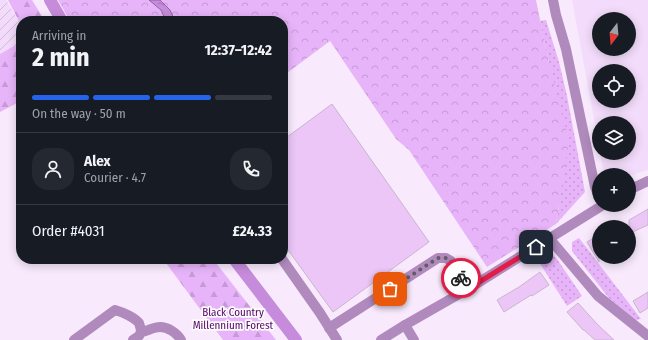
<!DOCTYPE html>
<meta charset="utf-8">
<style>
body{margin:0;font-family:"Fira Sans Condensed",sans-serif;background:#242831;color:#f1f3f6;height:100vh;display:flex;flex-direction:column;font-size:15px;white-space:nowrap}
*{box-sizing:border-box;margin:0}
p{font-size:13px;color:#9ea1a6}
.icon{flex:none;width:22px;height:22px;fill:none;stroke:currentColor;stroke-width:2;stroke-linecap:round;stroke-linejoin:round}
.map{position:relative;flex:1;overflow:hidden}
.details{position:absolute;left:16px;top:16px;width:272px;height:248px;display:flex;flex-direction:column;background:#171b24;border-radius:16px;box-shadow:0 2px 10px #0003}
.details>*{flex:none}
.needle{width:26px;rotate:196deg}
.controls{position:absolute;left:592px;top:12px;display:grid;gap:8px}
.controls a{display:grid;place-items:center;width:44px;height:44px;border-radius:50%;background:#171b24;box-shadow:0 2px 10px #0003;font-size:20px}
.pin{position:absolute;display:grid;place-items:center;width:34px;height:34px;color:#fff;margin:-17px;border-radius:8px;box-shadow:0 2px 6px #0006}
.courier{position:absolute;display:grid;place-items:center;width:40px;height:40px;margin:-20px;border:3px solid #e11d48;border-radius:50%;background:#fff;color:#222;box-shadow:0 1px 5px #0007}
.head em{font-style:normal;font-weight:700}
.head div{display:flex;flex-direction:column-reverse}
.head{display:flex;align-items:center;justify-content:space-between;height:68px;padding:0 16px}
h1{font-size:26px;font-weight:700;line-height:30px}
.bar{display:grid;grid-template-columns:repeat(4,1fr);gap:6px 4px;align-content:center;height:48px;padding:0 16px}
.bar i{height:5px;border-radius:3px;background:#363941}
.bar .current{background:#2563eb}
.bar p{grid-column:span 4}
.line{display:flex;align-items:center;gap:10px;padding:0 16px;border-top:1px solid #363941}
.line div{flex:1}
.round{display:grid;place-items:center;flex:none;width:42px;height:42px;border-radius:16px;background:#242831}
.map>svg:first-child{display:block}
</style>
<div class="map">
<svg width="648" height="340" viewBox="0 0 648 340">
<defs>
<pattern id="industrial-furrows" width="10" height="10" patternUnits="userSpaceOnUse"><rect width="10" height="10" fill="#f3dcfb"/><path d="M-1 1l2-2M0 10L10 0M9 11l2-2" fill="none" stroke="#cfbcd6"/></pattern>
<pattern id="grass-dots" width="8" height="8" patternUnits="userSpaceOnUse"><rect width="8" height="8" fill="#e7b4f9"/><path d="M2 2h.1M6 6h.1" fill="none" stroke="#c59ad5" stroke-width="1.8" stroke-linecap="round"/></pattern>
<pattern id="forest-firs" width="22" height="20" patternUnits="userSpaceOnUse"><rect width="22" height="20" fill="#e7b4f9"/><path d="M5 1l3.5 6h-7zM16 11l3.5 6h-7z" fill="#c59ad5"/></pattern>
<pattern id="park-crowns" width="20" height="18" patternUnits="userSpaceOnUse"><rect width="20" height="18" fill="#e7b4f9"/><path d="M2 6a3 3 0 1 1 6 0M12 15a3 3 0 1 1 6 0" fill="none" stroke="#c59ad5"/></pattern>
<pattern id="water-ripples" width="26" height="14" patternUnits="userSpaceOnUse"><rect width="26" height="14" fill="#c68bda"/><path d="M2 4q2-2 4 0t4 0M15 11q2-2 4 0t4 0" fill="none" stroke="#a070b0"/></pattern>
</defs>
<rect width="100%" height="100%" fill="#f8e9fd"/>
<path fill="#f3dcfb" fill-rule="evenodd" d="M 572,0 L 648,0 L 648,170 L 629,176 L 629,175 L 604,175 L 600,153 L 629,153 L 629,123 L 599,123 L 599,146 ZM 599,19 L 629,19 L 629,49 L 599,49 ZM 599,71 L 629,71 L 629,101 L 599,101 Z"/>
<polygon fill="url(#industrial-furrows)" points="0,0 6,0 21,25 21,42 0,54"/>
<g fill="url(#grass-dots)">
<polygon points="546,20 559,62 567,96 585,192 556,224 559,204 549,63 540,21"/>
<polygon points="579,238 641,319 636,320 609,298 572,251 572,242"/>
<polygon points="553,255 557,259 582,296 567,306 539,262"/>
</g>
<g fill="url(#forest-firs)">
<polygon points="8,0 32,0 45,21 21,21 21,25"/>
<polygon points="21,42 21,101 0,112 0,54"/>
<polygon points="163,259 213,259 276,340 223,340"/>
</g>
<polygon fill="url(#park-crowns)" points="58,0 536,0 549,63 569,140 556,224 487,267 409,150 396,139 330,41 283,76 283,21 70,21"/>
<polygon fill="url(#water-ripples)" stroke="#9166a0" points="149,0 160,0 170,10 175,21 166,21 161,10"/>
<g fill="none" stroke-linecap="round" stroke-linejoin="round">
<g stroke="#c68bda" stroke-width="12">
<polyline points="50,0 62,21"/>
<polyline points="234,259 296,340"/>
</g>
</g>
<g fill="#ebc6f7" stroke="#c8b6ce">
<polygon points="332,104 429,242 333,312 283,243 283,140"/>
<polygon points="648,209 648,225 639,229 629,234 629,220"/>
<polygon points="599,235 599,262 587,242"/>
<polygon points="540,272 549,285 532,296 531,295 504,312 497,300 519,287"/>
<polygon points="648,292 648,308 640,313 633,301"/>
<polygon points="578,303 598,325 614,340 595,340 584,330 583,330 567,312"/>
</g>
<g fill="none" stroke-linecap="round" stroke-linejoin="round">
<g stroke="#b08abd" stroke-width="10">
<polyline points="553,0 556,15 566,49 595,187 599,197"/>
<polyline points="629,190 648,181"/>
<polyline points="549,238 598,296 648,336"/>
<polyline points="282,259 320,313 337,340"/>
<polyline points="405,325 414,340"/>
<polyline points="329,328 438,258 446,258 451,261 468,289"/>
<path d="M 74,340 L 115,310 C 122,312 134,317 139,323 C 140,326 141,329 141,332"/>
<path d="M 133,340 L 139,336 L 141,332 C 147,331 154,327 160,327 C 168,327 177,333 181,340"/>
<polyline points="381,340 405,325 468,289 603,205"/>
</g>
</g>
<g fill="none" stroke-linecap="round" stroke-linejoin="round">
<polyline stroke="#645b68" stroke-width="4" stroke-dasharray="0 7.2" points="390,289 438,258 446,258 451,261 461,278"/>
<polyline stroke="#e11d48" stroke-width="5" points="461,278 468,289 536,247"/>
</g>
<g text-anchor="middle" dominant-baseline="central" stroke-width="3.5" stroke-linejoin="round" paint-order="stroke">
<g font-size="11" fill="#550469" stroke="#fcfcfc">
<text x="233" y="312">Black Country<tspan x="233" dy="13">Millennium Forest</tspan></text>
</g>
</g>
</svg>
<div class="controls">
<a><svg class="needle" viewBox="-14 -14 28 28"><path d="M0-13l5 13h-10z" fill="#e53935"/><path d="M0 13l5-13h-10z" fill="#9ea1a6"/></svg></a>
<a><svg class="icon" aria-label="locate" viewBox="0 0 24 24"><circle cx="12" cy="12" r="6"/><path d="M12 2v4M12 18v4M2 12h4M18 12h4"/></svg></a>
<a><svg class="icon" aria-label="layers" viewBox="0 0 24 24"><path d="M12 4l9 5-9 5-9-5zM3 14l9 5 9-5"/></svg></a>
<a>+</a>
<a>−</a>
</div>
<div class="pin" style="left:390px;top:289px;background:#ea580c"><svg class="icon" aria-label="bag" viewBox="0 0 24 24"><path d="M5 8h14l-1 12H6zM9 8a3 3 0 0 1 6 0"/></svg></div>
<div class="pin" style="left:536px;top:247px;background:#1f2937"><svg class="icon" aria-label="home" viewBox="0 0 24 24"><path d="M3 11l9-7 9 7M6 9v11h12V9"/></svg></div>
<div class="courier" style="left:461px;top:278px"><svg class="icon" aria-label="bike" viewBox="0 0 24 24"><circle cx="6" cy="16" r="4"/><circle cx="18" cy="16" r="4"/><path d="M6 16l4-8h5l3 8M10 8l3 8H6M13 5h3"/></svg></div>
<section class="details">
<div class="head"><div><h1>2 min</h1><p>Arriving in</p></div><em>12:37–12:42</em></div>
<div class="bar"><i class="current"></i><i class="current"></i><i class="current"></i><i></i><p>On the way · 50 m</p></div>
<div class="line" style="height:72px"><a class="round"><svg class="icon" aria-label="person" viewBox="0 0 24 24"><circle cx="12" cy="8" r="4"/><path d="M4 21q1-7 8-7t8 7"/></svg></a><div><b>Alex</b><p>Courier · 4.7</p></div><a class="round"><svg class="icon" aria-label="phone" viewBox="0 0 24 24"><path d="M5 4h4l2 5-3 2q2 4 5 5l2-3 5 2v4C11 20 4 13 5 4z"/></svg></a></div>
<div class="line" style="height:52px"><div>Order #4031</div><b>£24.33</b></div>
</section>
</div>
